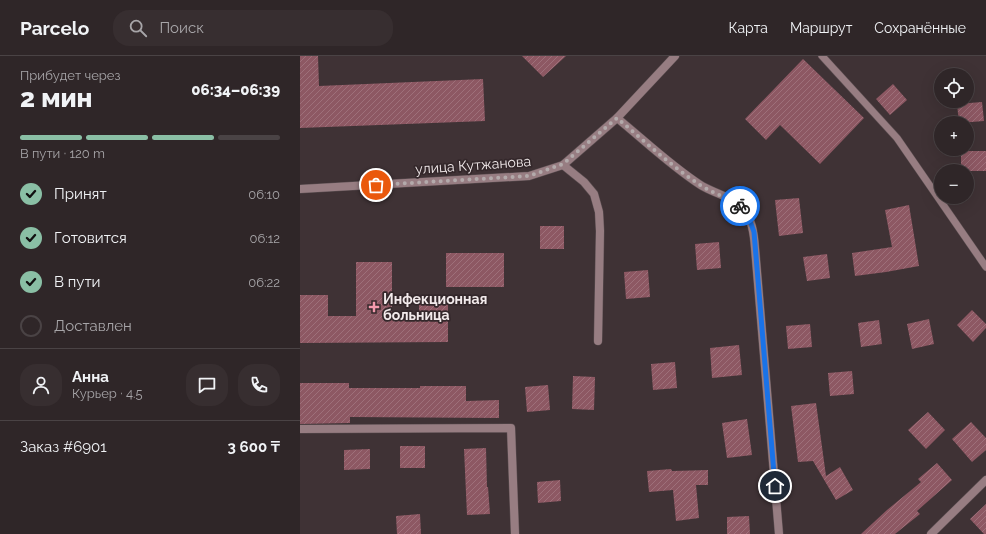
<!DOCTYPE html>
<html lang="ru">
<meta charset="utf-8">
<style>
body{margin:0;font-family:Raleway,sans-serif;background:#372e30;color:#f1f3f6;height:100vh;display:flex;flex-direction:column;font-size:15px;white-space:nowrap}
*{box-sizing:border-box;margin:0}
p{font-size:13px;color:#a7a5a8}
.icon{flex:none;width:22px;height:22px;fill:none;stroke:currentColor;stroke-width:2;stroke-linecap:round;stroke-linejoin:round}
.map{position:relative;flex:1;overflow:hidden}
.sheet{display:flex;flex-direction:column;background:#2f2628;width:300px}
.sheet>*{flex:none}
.fabs{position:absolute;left:634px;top:12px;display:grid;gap:8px}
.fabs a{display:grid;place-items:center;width:40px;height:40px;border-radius:50%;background:#2f2628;box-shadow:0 4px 16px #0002,0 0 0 1px #4a4345;font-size:20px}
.pin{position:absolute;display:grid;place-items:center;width:34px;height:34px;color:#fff;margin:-17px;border:2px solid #fff;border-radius:50%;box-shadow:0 1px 4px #0007}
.courier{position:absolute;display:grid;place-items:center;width:40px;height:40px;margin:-20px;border:3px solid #1a73e8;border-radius:50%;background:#fff;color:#222;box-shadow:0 1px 5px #0007}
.head em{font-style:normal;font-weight:800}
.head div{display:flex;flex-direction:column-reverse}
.head{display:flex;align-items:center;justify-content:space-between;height:68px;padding:0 20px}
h1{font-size:26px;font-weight:800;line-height:30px}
.bar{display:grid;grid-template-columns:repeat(4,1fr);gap:6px 4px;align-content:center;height:48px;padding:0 20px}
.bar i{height:5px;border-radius:3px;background:#4a4345}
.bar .selected{background:#8abfa5}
.bar p{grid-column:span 4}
.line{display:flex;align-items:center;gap:10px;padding:0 20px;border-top:1px solid #4a4345}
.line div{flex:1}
.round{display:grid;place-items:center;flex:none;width:42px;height:42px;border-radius:16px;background:#372e30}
ol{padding:0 20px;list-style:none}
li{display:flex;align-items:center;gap:12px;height:44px}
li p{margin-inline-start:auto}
li .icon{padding:4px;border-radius:50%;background:#8abfa5;color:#111;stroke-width:4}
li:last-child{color:#a7a5a8}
li i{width:22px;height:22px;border:2px solid #4a4345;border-radius:50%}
header{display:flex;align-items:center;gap:24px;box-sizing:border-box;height:56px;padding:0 20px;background:#2f2628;border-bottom:1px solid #4a4345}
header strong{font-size:19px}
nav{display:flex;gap:22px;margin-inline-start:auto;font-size:14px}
.search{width:280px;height:36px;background:#372e30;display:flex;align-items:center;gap:10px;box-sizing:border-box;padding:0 14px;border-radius:16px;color:#a7a5a8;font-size:15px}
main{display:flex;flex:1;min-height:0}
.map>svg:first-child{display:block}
</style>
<header>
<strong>Parcelo</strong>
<div class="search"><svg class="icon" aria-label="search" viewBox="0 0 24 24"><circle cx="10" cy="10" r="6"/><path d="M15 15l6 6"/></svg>Поиск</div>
<nav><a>Карта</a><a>Маршрут</a><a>Сохранённые</a></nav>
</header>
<main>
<section class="sheet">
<div class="head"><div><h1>2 мин</h1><p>Прибудет через</p></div><em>06:34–06:39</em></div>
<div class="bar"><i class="selected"></i><i class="selected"></i><i class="selected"></i><i></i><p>В пути · 120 m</p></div>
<ol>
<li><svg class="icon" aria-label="check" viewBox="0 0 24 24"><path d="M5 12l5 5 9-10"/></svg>Принят<p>06:10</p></li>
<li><svg class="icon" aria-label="check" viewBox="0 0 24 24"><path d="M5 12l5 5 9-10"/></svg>Готовится<p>06:12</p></li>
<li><svg class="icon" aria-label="check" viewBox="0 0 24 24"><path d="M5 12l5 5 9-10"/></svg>В пути<p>06:22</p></li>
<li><i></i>Доставлен</li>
</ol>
<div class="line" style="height:72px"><a class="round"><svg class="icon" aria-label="person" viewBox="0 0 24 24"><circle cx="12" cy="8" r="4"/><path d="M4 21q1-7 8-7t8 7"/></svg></a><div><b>Анна</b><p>Курьер · 4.5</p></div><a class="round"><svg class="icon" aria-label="chat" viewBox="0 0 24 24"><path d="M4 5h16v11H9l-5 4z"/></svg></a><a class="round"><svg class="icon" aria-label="phone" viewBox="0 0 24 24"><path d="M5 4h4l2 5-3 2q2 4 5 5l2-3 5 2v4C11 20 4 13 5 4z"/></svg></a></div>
<div class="line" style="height:52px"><div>Заказ #6901</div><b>3 600 ₸</b></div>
</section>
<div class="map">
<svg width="686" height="478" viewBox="0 0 686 478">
<defs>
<pattern id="building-hatch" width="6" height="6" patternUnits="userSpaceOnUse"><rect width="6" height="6" fill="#8d5863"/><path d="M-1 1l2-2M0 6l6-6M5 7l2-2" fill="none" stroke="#9e707a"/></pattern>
</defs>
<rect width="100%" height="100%" fill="#3f3235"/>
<g fill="url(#building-hatch)">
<polygon points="0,0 18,0 19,30 183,23 185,65 0,72"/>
<polygon points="222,0 266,0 243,21"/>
<polygon points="503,3 564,62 520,108 480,69 466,84 445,63"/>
<polygon points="593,28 607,44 590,59 576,43"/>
<polygon points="682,46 684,65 659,67 657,48"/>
<rect x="661" y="95" width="25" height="20"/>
<polygon points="499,142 503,177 479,180 475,144"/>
<polygon points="609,149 619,210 586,216 555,220 552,197 592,191 585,154"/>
<rect x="240" y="170" width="24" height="23"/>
<polygon points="419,186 421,212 397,214 395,188"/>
<rect x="146" y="197" width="58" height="34"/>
<polygon points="527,198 530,222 507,225 503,201"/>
<polygon points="56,206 92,206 92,263 119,262 119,242 148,242 148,286 0,287 0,239 28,239 28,260 56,260"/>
<polygon points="348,214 350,241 326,243 324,216"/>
<polygon points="672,254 686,268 686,272 673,286 657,269"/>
<polygon points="629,263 634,288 612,293 607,268"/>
<polygon points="579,264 582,288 561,291 558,267"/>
<polygon points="510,268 512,291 488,293 486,270"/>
<polygon points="439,289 442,319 412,322 410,292"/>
<polygon points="375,306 377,332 353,334 351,308"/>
<polygon points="552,315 554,338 530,340 528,317"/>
<polygon points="273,320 295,321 294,354 272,353"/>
<polygon points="0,327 49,327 49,332 120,332 120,330 166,330 166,345 199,344 199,362 50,361 50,367 0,368"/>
<polygon points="248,329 250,354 227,356 225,331"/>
<polygon points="516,347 526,420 540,411 553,434 536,444 513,405 498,406 491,350"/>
<polygon points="628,356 645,374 626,393 608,374"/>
<polygon points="447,363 452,399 427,402 422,367"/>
<polygon points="671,366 686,382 686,394 672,406 652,383"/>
<rect x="100" y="390" width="25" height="22"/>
<polygon points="186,392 187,431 188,431 190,458 167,459 164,393"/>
<polygon points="70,393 70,413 44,414 44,394"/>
<polygon points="637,407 652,424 617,455 620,458 595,478 561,478 587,454 621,426 618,423"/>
<polygon points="371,413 372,415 408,414 408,429 396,429 399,462 376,465 373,434 349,436 347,415"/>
<polygon points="260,424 261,445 238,447 237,426"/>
<polygon points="686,448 686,478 684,478 670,463"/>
<polygon points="120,458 121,478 97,478 96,460"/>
<polygon points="449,460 450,478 427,478 427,461"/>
</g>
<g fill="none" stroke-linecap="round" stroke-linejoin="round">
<g stroke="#5c4f52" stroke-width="8">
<polyline id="service" points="522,0 597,82 686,211"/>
</g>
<g stroke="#5c4f52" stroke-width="9">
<g id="minor">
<path d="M 317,62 C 344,84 370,109 399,128 C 412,137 431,140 442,151 C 452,162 454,178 455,192 L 479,478"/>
<polyline points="263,109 284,126 294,138 299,156 300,175 298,285"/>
<polyline points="0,373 211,372 215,478"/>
<polyline points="631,478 686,424"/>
</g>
</g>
<g stroke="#5c4f52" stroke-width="9">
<polyline id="tertiary" points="0,133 229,120 263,109 317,62 375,0"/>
</g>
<use href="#service" stroke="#977d82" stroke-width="7"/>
<use href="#minor" stroke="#977d82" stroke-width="8"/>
<use href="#tertiary" stroke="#977d82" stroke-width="8"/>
</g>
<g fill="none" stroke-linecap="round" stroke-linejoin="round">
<path stroke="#b3aaab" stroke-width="4" stroke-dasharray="0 7.2" d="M 76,129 L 229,120 L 263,108 L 317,62 C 343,84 369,108 397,127 C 410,136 426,141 440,150"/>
<polyline stroke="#1a73e8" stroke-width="5" points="440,150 449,162 454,176 475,430"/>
</g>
<path fill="#f29aac" stroke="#34282b" stroke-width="1.5" d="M72 245h4v4h4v4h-4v4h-4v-4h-4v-4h4z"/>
<g text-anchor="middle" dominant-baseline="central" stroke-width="3.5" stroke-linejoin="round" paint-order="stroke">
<g font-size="14" fill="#f2eaeb" stroke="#34282b">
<text transform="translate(173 109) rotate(-4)">улица Кутжанова</text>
</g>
<g font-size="14" font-weight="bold" fill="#f2eaeb" stroke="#34282b" text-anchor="start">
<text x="83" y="243">Инфекционная<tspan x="83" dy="16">больница</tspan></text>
</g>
</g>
</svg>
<div class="fabs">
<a><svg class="icon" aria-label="locate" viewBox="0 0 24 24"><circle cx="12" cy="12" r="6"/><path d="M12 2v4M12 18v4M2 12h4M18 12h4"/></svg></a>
<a>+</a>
<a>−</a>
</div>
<div class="pin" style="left:76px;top:129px;background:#ea580c"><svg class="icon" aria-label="bag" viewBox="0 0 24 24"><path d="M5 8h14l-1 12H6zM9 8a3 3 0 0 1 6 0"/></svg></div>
<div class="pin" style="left:475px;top:430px;background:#1f2937"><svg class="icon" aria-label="home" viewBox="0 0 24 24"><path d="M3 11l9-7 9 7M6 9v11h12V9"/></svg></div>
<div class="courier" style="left:440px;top:150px"><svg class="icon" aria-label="bike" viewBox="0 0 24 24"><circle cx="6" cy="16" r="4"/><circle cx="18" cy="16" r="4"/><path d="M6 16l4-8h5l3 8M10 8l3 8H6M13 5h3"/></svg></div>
</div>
</main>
